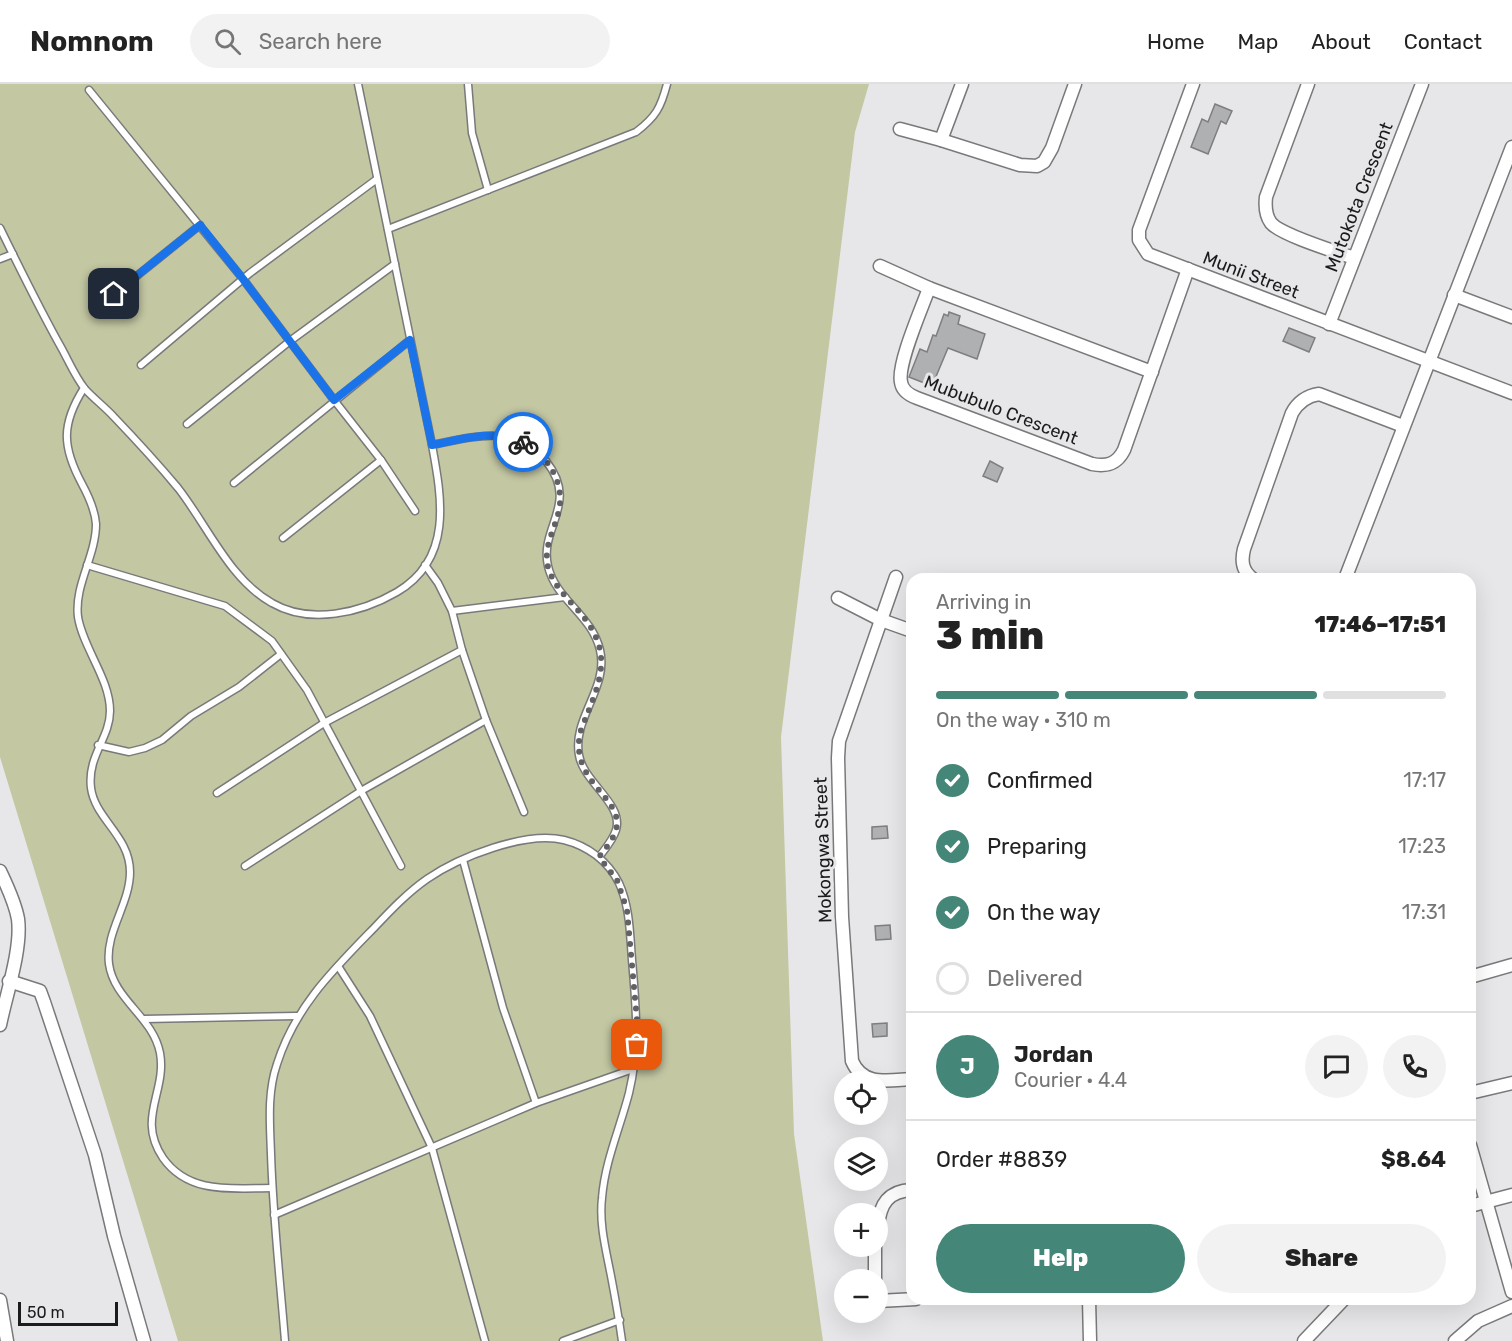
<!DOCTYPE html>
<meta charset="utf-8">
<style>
body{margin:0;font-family:Rubik,sans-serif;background:#f2f2f2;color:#222;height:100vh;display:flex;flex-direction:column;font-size:22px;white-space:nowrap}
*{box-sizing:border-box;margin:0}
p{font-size:20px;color:#767676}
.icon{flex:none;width:33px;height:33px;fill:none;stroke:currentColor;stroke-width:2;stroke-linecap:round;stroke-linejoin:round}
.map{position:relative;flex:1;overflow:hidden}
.side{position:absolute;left:906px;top:489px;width:570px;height:732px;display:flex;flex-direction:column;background:#fff;border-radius:18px;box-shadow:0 6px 24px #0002}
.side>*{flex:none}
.buttons{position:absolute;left:834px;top:987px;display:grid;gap:12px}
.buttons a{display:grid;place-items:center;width:54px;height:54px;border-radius:50%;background:#fff;box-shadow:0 6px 24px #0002;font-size:30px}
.scale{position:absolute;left:18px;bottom:15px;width:100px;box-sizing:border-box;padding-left:6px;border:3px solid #1b1b1c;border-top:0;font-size:16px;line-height:21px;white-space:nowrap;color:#1b1b1c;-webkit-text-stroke:4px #e7e7e9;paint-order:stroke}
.pin{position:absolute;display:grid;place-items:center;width:51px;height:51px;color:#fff;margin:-26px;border-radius:12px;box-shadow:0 3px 9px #0006}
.courier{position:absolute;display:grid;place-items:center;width:60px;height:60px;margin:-30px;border:4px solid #1a73e8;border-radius:50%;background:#fff;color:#222;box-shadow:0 2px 8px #0007}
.overview em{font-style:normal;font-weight:800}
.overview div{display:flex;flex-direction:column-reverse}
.overview{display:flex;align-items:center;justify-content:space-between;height:102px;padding:0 30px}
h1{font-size:39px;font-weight:800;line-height:45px}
.bar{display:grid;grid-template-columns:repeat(4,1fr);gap:9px 6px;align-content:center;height:72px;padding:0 30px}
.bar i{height:8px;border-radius:4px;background:#e0e0e0}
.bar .selected{background:#448677}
.bar p{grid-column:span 4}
.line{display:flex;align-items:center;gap:15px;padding:0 30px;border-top:2px solid #e0e0e0}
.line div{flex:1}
.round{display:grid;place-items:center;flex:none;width:63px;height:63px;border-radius:32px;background:#f2f2f2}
ol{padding:0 30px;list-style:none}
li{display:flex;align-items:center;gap:18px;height:66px}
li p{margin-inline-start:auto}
li .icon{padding:6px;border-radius:50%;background:#448677;color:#fff;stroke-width:4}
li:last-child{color:#767676}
li i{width:33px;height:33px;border:3px solid #e0e0e0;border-radius:50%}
.primary-button{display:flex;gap:12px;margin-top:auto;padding:12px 30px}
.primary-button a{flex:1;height:69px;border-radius:36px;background:#448677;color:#fff;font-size:24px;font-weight:800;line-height:69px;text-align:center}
.primary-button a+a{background:#f2f2f2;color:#222}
header{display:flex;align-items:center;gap:36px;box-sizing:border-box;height:84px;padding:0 30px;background:#fff;border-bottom:2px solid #e0e0e0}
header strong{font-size:28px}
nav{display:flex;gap:33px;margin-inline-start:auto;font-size:21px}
.search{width:420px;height:54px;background:#f2f2f2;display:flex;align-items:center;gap:15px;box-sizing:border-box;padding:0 21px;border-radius:33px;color:#767676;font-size:22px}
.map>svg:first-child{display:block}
</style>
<header>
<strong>Nomnom</strong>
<div class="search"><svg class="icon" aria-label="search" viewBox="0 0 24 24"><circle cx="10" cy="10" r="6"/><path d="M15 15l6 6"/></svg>Search here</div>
<nav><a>Home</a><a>Map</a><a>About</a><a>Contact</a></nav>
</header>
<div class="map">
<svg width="1512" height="1257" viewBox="0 0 1512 1257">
<rect width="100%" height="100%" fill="#e7e7e9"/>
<polygon fill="#c3c7a2" points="0,0 869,0 855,48 781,653 794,1050 823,1257 178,1257 0,673"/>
<g fill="#afb0b2" stroke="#7e7e80" stroke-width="1.5">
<polygon points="1215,20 1232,27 1226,40 1221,37 1208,70 1191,63 1202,35 1208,38"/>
<polygon points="949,228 960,232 958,240 985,250 977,275 948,264 932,302 909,293 920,265 927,268 933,251 936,252 944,230 948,232"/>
<polygon points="1289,244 1315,254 1309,268 1283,257"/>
<polygon points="990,377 1003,384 997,398 983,392"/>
<polygon points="887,742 888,754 872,755 872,743"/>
<polygon points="890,841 891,855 876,856 875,842"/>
<polygon points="887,939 887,952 873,953 872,940"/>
</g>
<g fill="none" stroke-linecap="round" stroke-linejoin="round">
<g stroke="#79797b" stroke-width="9">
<g id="service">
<polyline points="468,0 472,49 488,106"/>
<polyline points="89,6 243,195 334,316 381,376 415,427"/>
<path d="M 0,144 C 20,185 40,226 62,265 C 69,278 76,294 85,305 C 94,315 105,323 114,333 C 136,356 158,380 178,404 C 207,441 230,496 272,519 C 310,541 361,529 397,508 C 453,475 442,415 432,361 L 358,0"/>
<path d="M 388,145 L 636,48 C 656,33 661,23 667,0"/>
<polyline points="0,175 13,170"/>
<polyline points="97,224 200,141"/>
<polyline points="141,281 250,189 377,95"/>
<path d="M 84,304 C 61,340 62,363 82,400 C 89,413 95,426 96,440 C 96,472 74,501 78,533 C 83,564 110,595 110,627 C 110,654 87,672 91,704 C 95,735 130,752 130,788 C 130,820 105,848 109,880 C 114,916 153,933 160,969 C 167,1008 136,1034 163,1074 C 189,1111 233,1104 272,1104"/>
<polyline points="187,340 290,257 395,180"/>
<path d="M 432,361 C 472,353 517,339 546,377 C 580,420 539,443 548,482 C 555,515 592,531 600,566 C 609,604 572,634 579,671 C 583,698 624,720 616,746 C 613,756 605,765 599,773"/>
<polyline points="234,399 410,256"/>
<polyline points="283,454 381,376"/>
<polyline points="87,481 225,522 272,557 307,606 401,782"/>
<polyline points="425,481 438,499 452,527 462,566 486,636 524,728"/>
<polyline points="452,527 565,513"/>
<polyline points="98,661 129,668 145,664 162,656 191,632 239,603 281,570"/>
<polyline points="217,709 324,639 462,566"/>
<polyline points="463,776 503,924 536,1019"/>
<polyline points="245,782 361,707 486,636"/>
<polyline points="338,882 370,932 432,1064 485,1257"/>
<polyline points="144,935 297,932"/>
<polyline points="274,1131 536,1019 633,985"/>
<path d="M 285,1257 C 280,1195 273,1133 271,1070 C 270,1040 267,1009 277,980 C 295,923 333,886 374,844 C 390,827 407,809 427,795 C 459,773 525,747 564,756 C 588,762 608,777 619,799 C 630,823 630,851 632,876 C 636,921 640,964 629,1009 C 620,1044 605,1077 602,1114 C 599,1140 606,1166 611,1192 C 615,1213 619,1235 622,1257"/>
<polyline points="563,1257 620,1236"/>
</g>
</g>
<g stroke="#79797b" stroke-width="15">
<g id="minor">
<polyline points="1193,0 1139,146 1139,156 1148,170 1512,309"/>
<path d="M 1308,0 L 1266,113 C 1265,122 1265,131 1271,139 C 1281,151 1337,168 1354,174"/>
<polyline points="900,45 941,56 1020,81 1037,82 1044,78 1052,64 1075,0"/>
<polyline points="941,56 962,0"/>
<polyline points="880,182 929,204 1152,288"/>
<path d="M 929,204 C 922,224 897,280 901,298 C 902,307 909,311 917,314 L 1092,380 C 1107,383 1117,380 1124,366 L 1188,185"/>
<polyline points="1454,211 1512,233"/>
<polyline points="1329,240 1422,0"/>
<path d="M 896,493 L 839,657 L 838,674 L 842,833 L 852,977 C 863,1003 889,996 912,995"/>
<path d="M 1253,495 C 1242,487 1241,477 1244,465 L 1292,329 C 1298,318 1306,312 1319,310 L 1403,342"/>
<polyline points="1345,495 1512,63"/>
<polyline points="838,514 881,536 912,547"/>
<path d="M 0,787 C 7,802 15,818 18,835 C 22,865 6,911 0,941"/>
<polyline points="1470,893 1512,881"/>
<polyline points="9,897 40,907 44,918 95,1071 114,1152 144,1257"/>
<polyline points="1470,1009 1512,999"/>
<polyline points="1470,1061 1512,1208"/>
<polyline points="1470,1122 1512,1111"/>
<path d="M 878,1142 C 880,1120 888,1107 912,1106"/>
<polyline points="875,1162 875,1196"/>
<polyline points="1089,1215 1090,1257"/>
<polyline points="0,1216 7,1257"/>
<polyline points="843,1217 844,1217"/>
<polyline points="878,1217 916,1215"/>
<polyline points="1304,1257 1344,1215"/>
<polyline points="1455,1257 1478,1237 1512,1222"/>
</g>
</g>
<use href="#service" stroke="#fff" stroke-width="6"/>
<use href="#minor" stroke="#fff" stroke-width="12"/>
</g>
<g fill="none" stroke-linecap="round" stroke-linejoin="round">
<path stroke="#626264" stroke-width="6" stroke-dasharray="0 10.8" d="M 523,358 C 547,370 565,399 559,426 C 555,446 543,462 548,483 C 553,500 565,512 576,524 C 617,569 600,597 581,646 C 567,698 625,713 616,746 C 613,756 605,765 599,773 L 617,796 L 627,826 L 637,936 L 637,961"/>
<path stroke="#1a73e8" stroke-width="8" d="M 114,210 L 200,141 L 243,195 L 334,316 L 410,256 L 432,361 C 463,355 494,345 523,358"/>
</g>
<g text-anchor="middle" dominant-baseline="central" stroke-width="6" stroke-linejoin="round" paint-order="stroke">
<g font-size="18" fill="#1b1b1c" stroke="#e7e7e9">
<text transform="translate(1359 113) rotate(-69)">Mutokota Crescent</text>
<text transform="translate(1251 191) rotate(21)">Munii Street</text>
<text transform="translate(1001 326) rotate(21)">Mububulo Crescent</text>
<text transform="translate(823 766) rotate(-92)">Mokongwa Street</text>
</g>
</g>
</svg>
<div class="buttons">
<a><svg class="icon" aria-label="locate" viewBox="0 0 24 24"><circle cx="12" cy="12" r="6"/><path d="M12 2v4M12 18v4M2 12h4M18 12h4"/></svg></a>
<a><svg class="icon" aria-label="layers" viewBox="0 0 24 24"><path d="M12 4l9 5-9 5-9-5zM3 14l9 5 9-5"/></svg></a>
<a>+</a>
<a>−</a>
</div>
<div class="scale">50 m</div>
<div class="pin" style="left:637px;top:961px;background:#ea580c"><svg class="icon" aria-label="bag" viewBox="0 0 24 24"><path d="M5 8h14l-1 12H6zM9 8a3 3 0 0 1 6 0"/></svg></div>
<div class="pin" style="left:114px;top:210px;background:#1f2937"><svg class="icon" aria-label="home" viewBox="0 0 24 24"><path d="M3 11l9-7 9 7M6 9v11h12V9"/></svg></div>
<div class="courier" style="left:523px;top:358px"><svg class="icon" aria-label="bike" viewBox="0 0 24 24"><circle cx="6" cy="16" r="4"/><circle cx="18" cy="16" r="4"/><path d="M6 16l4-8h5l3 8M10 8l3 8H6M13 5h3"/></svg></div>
<section class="side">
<div class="overview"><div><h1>3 min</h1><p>Arriving in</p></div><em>17:46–17:51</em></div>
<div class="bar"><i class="selected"></i><i class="selected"></i><i class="selected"></i><i></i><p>On the way · 310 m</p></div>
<ol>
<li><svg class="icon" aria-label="check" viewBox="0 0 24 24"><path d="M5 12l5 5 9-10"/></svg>Confirmed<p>17:17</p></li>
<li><svg class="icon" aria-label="check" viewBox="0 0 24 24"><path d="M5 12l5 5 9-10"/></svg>Preparing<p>17:23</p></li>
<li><svg class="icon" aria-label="check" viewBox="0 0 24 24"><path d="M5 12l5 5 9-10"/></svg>On the way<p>17:31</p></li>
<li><i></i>Delivered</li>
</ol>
<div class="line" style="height:108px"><b class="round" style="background:#448677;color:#fff">J</b><div><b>Jordan</b><p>Courier · 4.4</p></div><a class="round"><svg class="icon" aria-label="chat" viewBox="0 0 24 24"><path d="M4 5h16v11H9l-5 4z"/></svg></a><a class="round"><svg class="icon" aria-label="phone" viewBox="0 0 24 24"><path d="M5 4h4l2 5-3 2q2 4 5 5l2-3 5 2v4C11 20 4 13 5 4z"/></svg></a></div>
<div class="line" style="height:78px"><div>Order #8839</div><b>$8.64</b></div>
<div class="primary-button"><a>Help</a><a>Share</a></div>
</section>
</div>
